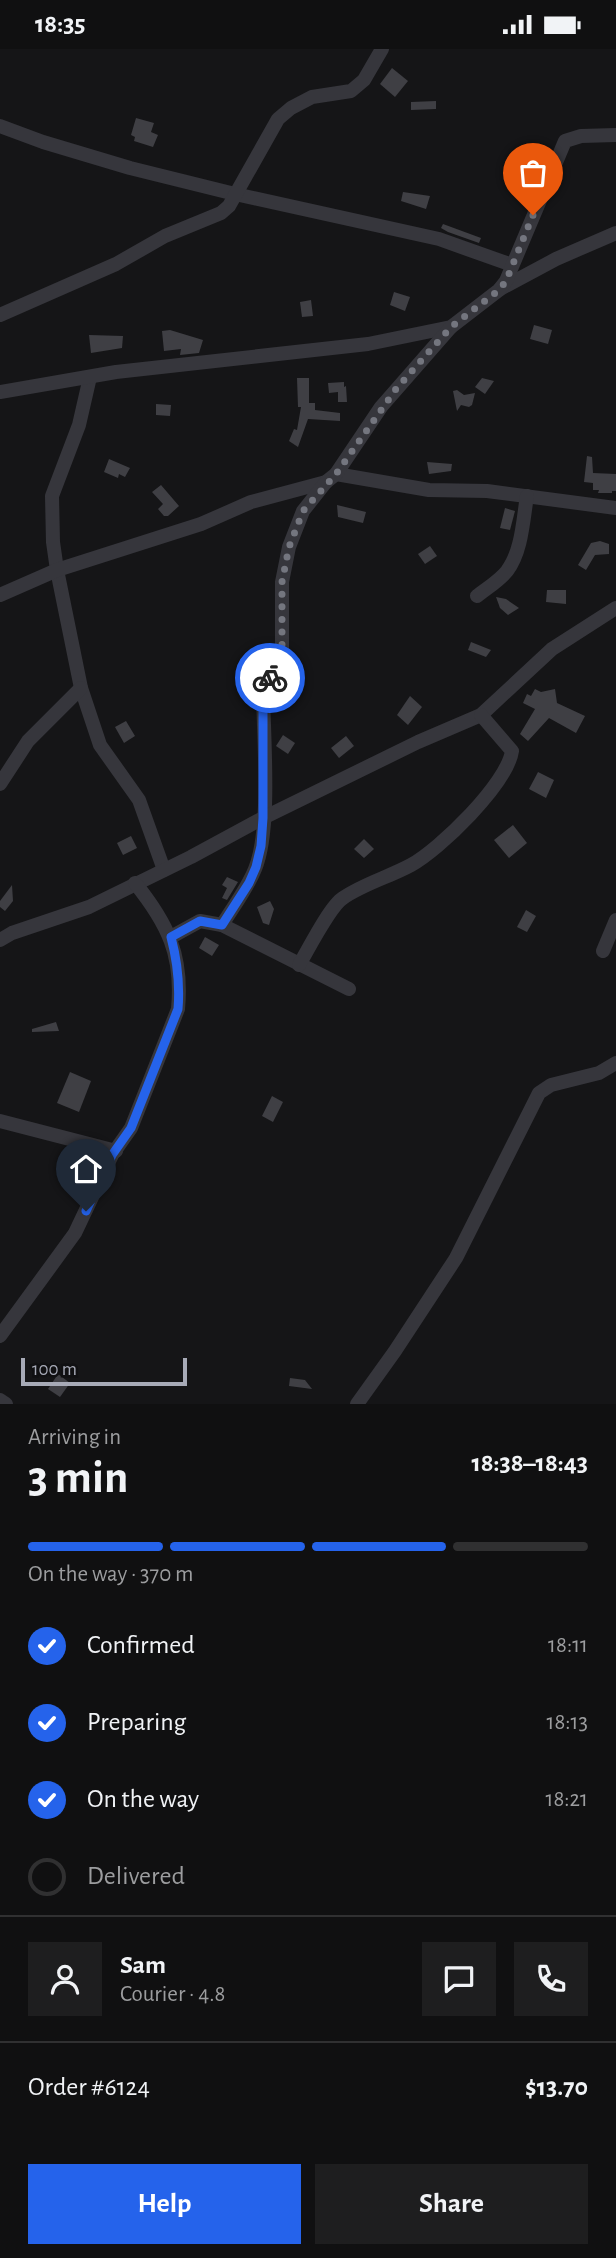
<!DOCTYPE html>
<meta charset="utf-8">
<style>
body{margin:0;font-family:"Alegreya Sans",sans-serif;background:#1e1e1f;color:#f1f3f6;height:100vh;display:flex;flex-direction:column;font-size:26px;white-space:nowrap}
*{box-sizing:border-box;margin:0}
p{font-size:23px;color:#9c9d9f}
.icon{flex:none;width:38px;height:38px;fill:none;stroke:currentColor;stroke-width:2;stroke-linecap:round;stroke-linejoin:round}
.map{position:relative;height:1355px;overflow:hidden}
.side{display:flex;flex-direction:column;background:#101011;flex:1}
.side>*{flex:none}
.scale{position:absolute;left:21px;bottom:18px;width:166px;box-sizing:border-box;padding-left:7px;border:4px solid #a7aab7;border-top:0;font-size:19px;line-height:24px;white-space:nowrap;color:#a7aab7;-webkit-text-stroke:5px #101012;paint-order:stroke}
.pin{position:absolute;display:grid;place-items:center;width:60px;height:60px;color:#fff;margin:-72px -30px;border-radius:50% 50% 50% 0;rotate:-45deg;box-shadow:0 0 7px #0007}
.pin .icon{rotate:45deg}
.courier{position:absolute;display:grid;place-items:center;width:70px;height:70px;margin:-35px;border:5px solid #2563eb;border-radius:50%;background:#fff;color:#222;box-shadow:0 2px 9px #0007}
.headline em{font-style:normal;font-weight:700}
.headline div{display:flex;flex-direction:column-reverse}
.headline{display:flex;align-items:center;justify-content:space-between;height:119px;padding:0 28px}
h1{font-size:46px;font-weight:700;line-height:52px}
.bar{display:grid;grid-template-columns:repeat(4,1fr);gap:10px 7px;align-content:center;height:84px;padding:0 28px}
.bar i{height:9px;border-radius:5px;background:#303031}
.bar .active{background:#2563eb}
.bar p{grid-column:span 4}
.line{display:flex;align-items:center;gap:18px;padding:0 28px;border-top:2px solid #303031}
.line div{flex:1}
.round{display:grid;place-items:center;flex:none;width:74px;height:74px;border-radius:0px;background:#1e1e1f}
ol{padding:0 28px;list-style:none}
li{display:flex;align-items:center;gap:21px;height:77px}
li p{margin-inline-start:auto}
li .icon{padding:7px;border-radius:50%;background:#2563eb;color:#fff;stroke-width:4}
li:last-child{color:#9c9d9f}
li i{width:38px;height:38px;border:4px solid #303031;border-radius:50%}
.action{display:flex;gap:14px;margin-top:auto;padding:14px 28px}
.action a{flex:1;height:80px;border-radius:0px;background:#2563eb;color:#fff;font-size:28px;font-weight:700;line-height:80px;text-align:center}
.action a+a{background:#1e1e1f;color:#f1f3f6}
.status{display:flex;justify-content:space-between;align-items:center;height:49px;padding:0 35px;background:#101011;direction:ltr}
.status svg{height:19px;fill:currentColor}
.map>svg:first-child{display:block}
</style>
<div class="status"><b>18:35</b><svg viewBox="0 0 49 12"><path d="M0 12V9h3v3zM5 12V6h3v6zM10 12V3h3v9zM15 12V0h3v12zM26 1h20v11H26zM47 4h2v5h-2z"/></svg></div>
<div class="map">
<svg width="616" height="1355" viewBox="0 0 616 1355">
<rect width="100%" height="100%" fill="#151517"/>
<g fill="#3f3f44">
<polygon points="392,19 408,32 395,48 380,35"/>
<polygon points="436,52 436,60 411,61 411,53"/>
<polygon points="136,69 154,74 151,83 158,86 153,98 134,92 135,88 131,86"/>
<polygon points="403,143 430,147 426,160 401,152"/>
<polygon points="443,175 481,189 479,194 448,183 441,179"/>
<polygon points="394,243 410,248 405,262 390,256"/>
<polygon points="311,251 313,267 302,268 300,253"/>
<polygon points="534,276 552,281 548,295 530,290"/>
<polygon points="170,281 203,291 199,304 180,306 181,300 164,302 162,282"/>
<polygon points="89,286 123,287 122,299 91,304"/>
<polygon points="297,329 309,329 309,354 315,354 315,361 340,364 340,372 308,370 298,398 289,392 294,380 297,381 301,358 298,358"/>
<polygon points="482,329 494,332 485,345 475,338"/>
<polygon points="344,333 344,338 346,337 347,353 338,353 338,343 329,344 328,334"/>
<polygon points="453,342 457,341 464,346 475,344 472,356 469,358 461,356 457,362"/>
<polygon points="156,355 171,356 170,367 156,366"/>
<polygon points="587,407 592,408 593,424 616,425 616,442 612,442 612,444 598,444 599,441 593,441 593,434 584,433"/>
<polygon points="109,410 130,419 125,428 119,425 118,429 104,423"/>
<polygon points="427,413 452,415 451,422 429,425"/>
<polygon points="161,436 179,457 168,467 164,467 158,460 163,455 152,443"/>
<polygon points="337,456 366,463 363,474 338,468"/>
<polygon points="505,459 515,462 510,481 500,479"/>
<polygon points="600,492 609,495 609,505 595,506 586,521 578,516 591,494"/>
<polygon points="430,497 437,507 425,515 418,505"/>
<polygon points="547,541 566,541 566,555 546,553"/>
<polygon points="496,548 506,550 519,559 508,566 500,559"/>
<polygon points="471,593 491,601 486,608 468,601"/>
<polygon points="535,640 541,643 555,640 557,654 585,667 576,684 549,669 528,692 520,685 535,660 523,654 527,645 531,647"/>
<polygon points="410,647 422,658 408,676 397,666"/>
<polygon points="126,672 135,687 124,694 115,678"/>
<polygon points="283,686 295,694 288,705 276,697"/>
<polygon points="346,687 354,697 339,709 331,699"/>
<polygon points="538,723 554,731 546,749 529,740"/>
<polygon points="513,776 527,794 509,809 494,791"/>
<polygon points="131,787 137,799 123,806 117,794"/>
<polygon points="364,790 374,800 364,809 354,800"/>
<polygon points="227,828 238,833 227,851 222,849 227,839 222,836"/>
<polygon points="12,836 13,852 5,862 0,858 0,852"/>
<polygon points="270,852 274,860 269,876 263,874 257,858"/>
<polygon points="526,861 536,867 527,883 517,878"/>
<polygon points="205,888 219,896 212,907 199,899"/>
<polygon points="56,973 59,982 32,983 32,980"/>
<polygon points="70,1023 91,1032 79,1063 57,1054"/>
<polygon points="272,1047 283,1053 273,1073 262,1067"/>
<polygon points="58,1325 70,1334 60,1348 48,1340"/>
<polygon points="290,1329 305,1331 312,1340 289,1337"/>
</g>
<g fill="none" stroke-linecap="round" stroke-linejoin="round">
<g stroke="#36363c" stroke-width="14">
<polyline points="0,77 43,93 130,119 235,145 439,190 512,216"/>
<polyline points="500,240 556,210 616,184"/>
<polyline points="0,266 116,215 165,187 221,164 229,157 278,70 291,59 312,48 351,42 364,31 382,0"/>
<polyline points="90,328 79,376 52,447 53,493 57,521 81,639 100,696 139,751 164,821"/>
<polyline points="0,343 116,323 368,295 451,278 499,241 506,232 565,92 581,87 616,86"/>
<polyline points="336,425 429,441 487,442 616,459"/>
<polyline points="0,546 57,521 201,475 251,453 326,433 336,425 381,358 451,278"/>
<path d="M 477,547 C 487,539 499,532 507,522 C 522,502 523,471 527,447"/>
<polyline points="0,735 28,692 81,639"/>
<path d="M 222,876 C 233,858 247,840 255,820 C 272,779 263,685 263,637 L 274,627 L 282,612 L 282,533 L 289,498 L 303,462 L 326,433"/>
<polyline points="171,888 200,872 222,876 349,940"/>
<polyline points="0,891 12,884 89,858 191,808 263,769 418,693 481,666 552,600 616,559"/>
<polyline points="603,902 616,871"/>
<path d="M 299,916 C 308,901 330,857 343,849 C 363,835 389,828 411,816 C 440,800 507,735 512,702 L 481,666"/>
<polyline points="0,1072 116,1102"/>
<path d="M 0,1287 L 75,1184 L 112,1106 L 131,1079 L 178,960 C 183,906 168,875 135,834"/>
<polyline points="0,1351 6,1355"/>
<polyline points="357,1355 395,1302 456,1209 539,1044 551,1036 599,1024 616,1014"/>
</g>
</g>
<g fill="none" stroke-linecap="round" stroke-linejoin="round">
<polyline stroke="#74767f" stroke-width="7" stroke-dasharray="0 12.6" points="270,629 278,622 282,612 282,533 289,498 303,462 336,425 396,340 451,278 499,241 506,232 533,166"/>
<path stroke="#2563eb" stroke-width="9" d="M 86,1162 L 112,1106 L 131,1079 L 178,960 C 180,936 177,911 171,888 L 200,872 L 222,876 L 249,834 L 256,818 L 261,797 L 263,769 L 263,638 L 270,629"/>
</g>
</svg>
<div class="scale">100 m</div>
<div class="pin" style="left:533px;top:166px;background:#ea580c"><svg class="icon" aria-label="bag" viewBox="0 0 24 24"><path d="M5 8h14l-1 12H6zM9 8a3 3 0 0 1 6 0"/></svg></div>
<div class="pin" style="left:86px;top:1162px;background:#1f2937"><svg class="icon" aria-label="home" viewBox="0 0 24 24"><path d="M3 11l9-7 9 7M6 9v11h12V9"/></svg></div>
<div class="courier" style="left:270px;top:629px"><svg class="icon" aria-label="bike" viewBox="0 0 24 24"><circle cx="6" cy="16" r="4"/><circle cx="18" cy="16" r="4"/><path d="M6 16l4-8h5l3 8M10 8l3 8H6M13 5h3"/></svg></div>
</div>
<section class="side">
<div class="headline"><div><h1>3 min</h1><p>Arriving in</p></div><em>18:38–18:43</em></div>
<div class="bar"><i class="active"></i><i class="active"></i><i class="active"></i><i></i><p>On the way · 370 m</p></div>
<ol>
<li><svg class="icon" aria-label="check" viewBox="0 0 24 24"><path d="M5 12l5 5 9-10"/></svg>Confirmed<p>18:11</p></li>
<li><svg class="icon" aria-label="check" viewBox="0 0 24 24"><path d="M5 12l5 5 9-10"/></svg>Preparing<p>18:13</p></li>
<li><svg class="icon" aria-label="check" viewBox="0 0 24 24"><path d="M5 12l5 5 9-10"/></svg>On the way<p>18:21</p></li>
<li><i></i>Delivered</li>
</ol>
<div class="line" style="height:126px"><a class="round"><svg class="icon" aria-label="person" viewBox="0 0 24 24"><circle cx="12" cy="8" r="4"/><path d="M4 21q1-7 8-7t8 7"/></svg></a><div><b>Sam</b><p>Courier · 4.8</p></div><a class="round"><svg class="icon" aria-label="chat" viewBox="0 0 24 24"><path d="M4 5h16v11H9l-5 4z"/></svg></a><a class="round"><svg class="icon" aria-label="phone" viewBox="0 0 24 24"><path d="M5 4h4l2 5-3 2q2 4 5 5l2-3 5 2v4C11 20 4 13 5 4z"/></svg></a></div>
<div class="line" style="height:91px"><div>Order #6124</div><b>$13.70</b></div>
<div class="action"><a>Help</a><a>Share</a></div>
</section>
